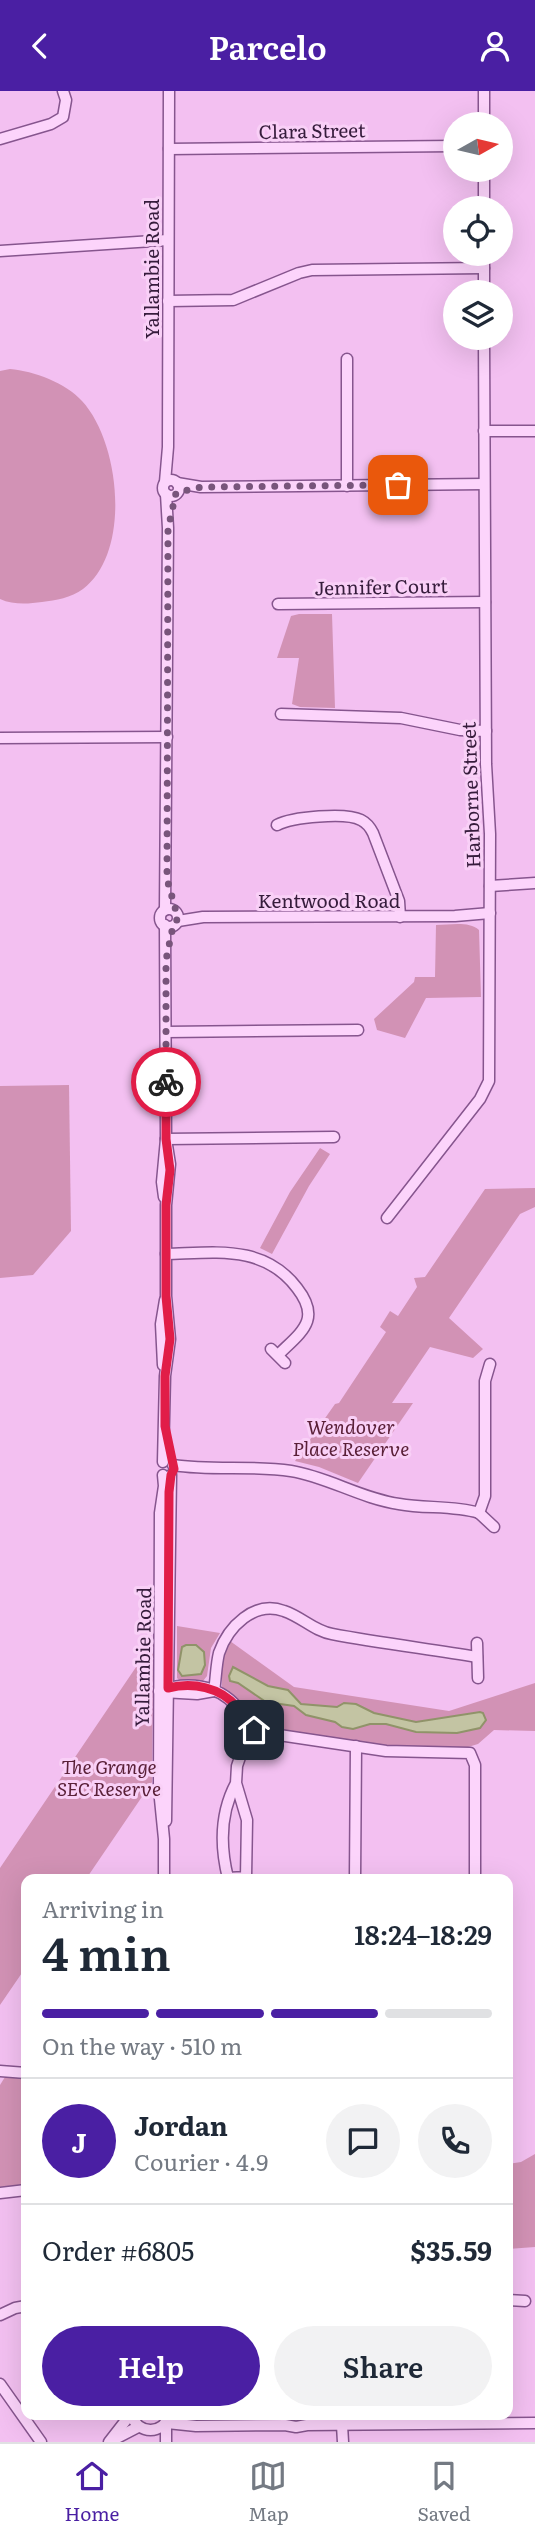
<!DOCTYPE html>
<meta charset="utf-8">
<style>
body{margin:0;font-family:Literata,serif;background:#f2f2f3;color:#1f2937;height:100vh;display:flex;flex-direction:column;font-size:26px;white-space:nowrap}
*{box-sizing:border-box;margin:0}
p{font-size:23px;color:#747a83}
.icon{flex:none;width:38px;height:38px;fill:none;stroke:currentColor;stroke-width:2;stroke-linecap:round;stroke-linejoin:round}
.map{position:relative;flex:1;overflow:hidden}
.sheet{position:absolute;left:21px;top:1783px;width:492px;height:546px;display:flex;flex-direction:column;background:#fff;border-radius:14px;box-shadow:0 7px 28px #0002}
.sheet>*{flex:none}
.needle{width:46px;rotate:82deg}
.buttons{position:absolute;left:443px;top:21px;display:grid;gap:14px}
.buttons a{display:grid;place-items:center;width:70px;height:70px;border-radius:50%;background:#fff;box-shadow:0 7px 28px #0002;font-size:35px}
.pin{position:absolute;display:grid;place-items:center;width:60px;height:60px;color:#fff;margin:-30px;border-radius:14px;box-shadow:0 4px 10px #0006}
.courier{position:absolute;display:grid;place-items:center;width:70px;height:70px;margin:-35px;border:5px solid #e11d48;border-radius:50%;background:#fff;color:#222;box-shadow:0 2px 9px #0007}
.overview em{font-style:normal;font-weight:600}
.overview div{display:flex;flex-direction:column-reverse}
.overview{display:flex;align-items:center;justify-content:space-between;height:119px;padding:0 21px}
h1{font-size:46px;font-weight:600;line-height:52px}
.bar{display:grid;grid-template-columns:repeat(4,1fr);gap:10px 7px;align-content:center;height:84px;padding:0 21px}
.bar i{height:9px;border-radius:5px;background:#e0e1e3}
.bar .current{background:#4a1fa3}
.bar p{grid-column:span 4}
.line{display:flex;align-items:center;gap:18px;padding:0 21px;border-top:2px solid #e0e1e3}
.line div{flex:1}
.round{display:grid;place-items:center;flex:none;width:74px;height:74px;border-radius:37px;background:#f2f2f3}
.action{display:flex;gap:14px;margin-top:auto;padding:14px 21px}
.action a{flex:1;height:80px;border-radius:42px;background:#4a1fa3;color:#fff;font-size:28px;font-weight:600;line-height:80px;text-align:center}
.action a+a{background:#f2f2f3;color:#1f2937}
header{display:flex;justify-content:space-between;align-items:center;height:91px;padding:0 21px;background:#4a1fa3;color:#fff;font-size:32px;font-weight:600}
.menu{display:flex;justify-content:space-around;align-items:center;height:98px;border-top:2px solid #e0e1e3;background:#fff;font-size:19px;color:#747a83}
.menu a{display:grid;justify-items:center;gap:4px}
.menu .current{color:#4a1fa3}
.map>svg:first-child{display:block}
</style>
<header><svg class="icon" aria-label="back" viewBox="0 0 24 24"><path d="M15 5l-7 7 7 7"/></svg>Parcelo<svg class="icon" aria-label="person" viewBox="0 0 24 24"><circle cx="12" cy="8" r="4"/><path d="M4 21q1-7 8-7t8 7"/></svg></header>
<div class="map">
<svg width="535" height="2351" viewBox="0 0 535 2351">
<rect width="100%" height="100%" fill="#f3c0f1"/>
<g fill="#d292b5">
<path d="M 10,278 C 34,280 66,292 82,310 C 120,351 132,461 83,498 C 71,507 56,509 42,511 C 28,513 13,514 0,508 L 0,280 Z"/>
<polygon points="299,523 332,523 335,617 300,616 292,613 299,567 277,567 291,525"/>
<path d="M 436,834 C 450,834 469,830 479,839 L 481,906 L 426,907 L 405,947 L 377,939 L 374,928 L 414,891 L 415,886 L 435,886 Z"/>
<polygon points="69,994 71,1140 33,1184 0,1187 0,995"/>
<polygon points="320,1057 330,1063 309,1095 272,1163 260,1157 290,1101"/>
<polygon points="535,1097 535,1116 520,1123 449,1227 483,1258 473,1267 430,1256 392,1312 413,1312 358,1392 319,1376 295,1370 335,1313 339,1312 386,1241 380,1236 390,1220 398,1225 417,1196 414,1187 425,1186 485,1098"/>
<polygon points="177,1535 220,1542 211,1557 207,1585 203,1590 181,1591 177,1587"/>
<polygon points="230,1550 294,1596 449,1620 535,1592 535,1640 494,1639 478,1653 468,1656 387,1656 259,1636 249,1630 242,1614 222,1596 222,1570"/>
<polygon points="153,1551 152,1691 86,1788 26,1788 26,1876 0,1914 0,1777"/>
<polygon points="5,1986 26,1987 26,2096 0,2098 0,1994"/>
<polygon points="535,2063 535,2156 508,2158 508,2073 521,2071"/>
</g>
<g fill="#c3c4a3" stroke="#909369" stroke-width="2">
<polygon points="186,1554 196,1554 204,1561 205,1574 201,1583 182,1585 178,1579 182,1556"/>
<polygon points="233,1576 268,1595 288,1599 301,1613 337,1616 344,1612 356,1613 374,1622 416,1631 480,1621 483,1622 486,1629 480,1637 457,1642 416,1641 386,1633 370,1633 353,1638 342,1636 335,1631 306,1624 294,1615 266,1611 238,1592 230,1590 229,1585"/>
</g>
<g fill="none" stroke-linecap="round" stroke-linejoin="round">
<g stroke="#86558e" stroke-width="13">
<g id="minor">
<polyline points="484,0 484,33"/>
<polyline points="0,48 51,33 63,26 66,9 63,0"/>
<polyline points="169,58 455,55"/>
<polyline points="484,79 484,117"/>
<polyline points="0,160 168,149"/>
<polyline points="484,201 484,163"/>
<polyline points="168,210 233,209 299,182 312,179 484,177"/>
<polyline points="484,340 535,340"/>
<circle cx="171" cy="397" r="8"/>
<polyline points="165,391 168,356 169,0"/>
<polyline points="177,392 201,396 484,393"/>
<polyline points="347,395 347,268"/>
<polyline points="278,513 485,511"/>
<polyline points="281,623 401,627 460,639 486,640"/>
<polyline points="0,647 167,646"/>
<path d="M 277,734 C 292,726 346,721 361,729 C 367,732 370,736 373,742 L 399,810 L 400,826"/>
<polyline points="490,795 535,792"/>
<circle cx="169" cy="827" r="9"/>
<polyline points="165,819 168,437 166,403"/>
<polyline points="178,830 203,826 455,825 490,822"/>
<polyline points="166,941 358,939"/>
<polyline points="166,1048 334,1046"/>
<polyline points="164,1106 162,1091 166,1048 165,834"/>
<polyline points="387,1127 480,1008 489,990 490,743 486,673 484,247"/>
<path d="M 166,1163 C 215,1162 264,1153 297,1197 C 322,1229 301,1241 278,1264"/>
<polyline points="271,1258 285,1272"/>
<polyline points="163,1274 161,1233 165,1209"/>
<polyline points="163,1371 165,1285 170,1248 166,1205 166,1114 170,1073 166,1048"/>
<path d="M 173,1374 C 212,1380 252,1374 291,1380 C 328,1386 360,1407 399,1413 C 426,1418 453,1414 479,1422 L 485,1405 L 485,1290 L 490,1273"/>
<polyline points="163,1384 164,1395 160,1422 159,1698 164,1748 164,1788"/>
<polyline points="479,1422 494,1436"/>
<polyline points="477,1552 478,1587"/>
<path d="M 159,1600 C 186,1590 218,1593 237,1616 C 245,1626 246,1637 259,1641 L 386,1660 L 470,1662 L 475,1674 L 475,1788"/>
<path d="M 214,1600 C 216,1588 216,1574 219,1562 C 228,1536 254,1509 284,1520 C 302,1526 314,1540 332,1543 C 380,1552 429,1558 477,1566"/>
<polyline points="163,1601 197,1603 214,1600"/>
<path d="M 236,1692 C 220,1722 220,1755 228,1787 L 246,1786 L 247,1729 L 236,1692 L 237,1675 L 250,1637"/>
<polyline points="166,1730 171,1384"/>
<polyline points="355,1788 356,1655"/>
<polyline points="0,1980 26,1982"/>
<polyline points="0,2102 26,2099"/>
<polyline points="508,2209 525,2210"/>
<polyline points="0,2224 15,2217 26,2215"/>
<polyline points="0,2293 41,2351"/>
<path d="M 131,2324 C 139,2344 162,2344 170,2324"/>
<polyline points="167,2332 196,2335 285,2334 296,2336 307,2334 535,2332"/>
<polyline points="342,2334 343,2351"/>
<polyline points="113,2349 138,2336"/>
<polyline points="109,2351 130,2324"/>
<polyline points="166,2351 166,2333"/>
</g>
</g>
<use href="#minor" stroke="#fcd4fb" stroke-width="10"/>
</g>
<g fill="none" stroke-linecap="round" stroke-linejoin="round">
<polyline stroke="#78557b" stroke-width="7" stroke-dasharray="0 12.6" points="166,991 166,869 173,835 178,827 167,788 168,438 176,402 201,396 398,394"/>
<path stroke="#e11d48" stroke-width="9" d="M 166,991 L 166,1048 L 170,1079 L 166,1114 L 166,1205 L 170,1248 L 165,1285 L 165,1335 L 174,1378 L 171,1384 L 169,1401 L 168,1597 C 193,1591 220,1596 237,1616 C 243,1624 246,1633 254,1639"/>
</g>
<g text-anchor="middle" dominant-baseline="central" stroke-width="6" stroke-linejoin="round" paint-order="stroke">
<g font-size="19" fill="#361c3c" stroke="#f9d0f7">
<text transform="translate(312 39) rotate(-1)">Clara Street</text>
<text transform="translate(151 178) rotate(-90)">Yallambie Road</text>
<text transform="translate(381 495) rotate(-1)">Jennifer Court</text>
<text transform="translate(470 704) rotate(-92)">Harborne Street</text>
<text x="329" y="809">Kentwood Road</text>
<text transform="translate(142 1566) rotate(-89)">Yallambie Road</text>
</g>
<g font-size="19" font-style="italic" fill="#5a2038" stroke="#f9d0f7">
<text x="351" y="1335">Wendover<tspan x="351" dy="22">Place Reserve</tspan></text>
<text x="109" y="1675">The Grange<tspan x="109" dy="22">SEC Reserve</tspan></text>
</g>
</g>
</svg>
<div class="buttons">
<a><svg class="needle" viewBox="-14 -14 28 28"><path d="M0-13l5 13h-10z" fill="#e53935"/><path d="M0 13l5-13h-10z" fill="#747a83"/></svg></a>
<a><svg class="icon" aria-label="locate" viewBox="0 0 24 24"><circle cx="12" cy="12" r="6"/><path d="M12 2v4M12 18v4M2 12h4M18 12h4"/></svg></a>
<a><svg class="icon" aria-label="layers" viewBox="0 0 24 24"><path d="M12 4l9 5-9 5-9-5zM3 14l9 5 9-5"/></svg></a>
</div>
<div class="pin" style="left:398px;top:394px;background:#ea580c"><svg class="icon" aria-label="bag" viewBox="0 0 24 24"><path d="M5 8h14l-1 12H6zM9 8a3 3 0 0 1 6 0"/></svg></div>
<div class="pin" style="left:254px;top:1639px;background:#1f2937"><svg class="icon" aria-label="home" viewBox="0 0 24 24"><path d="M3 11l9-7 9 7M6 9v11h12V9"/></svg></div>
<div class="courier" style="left:166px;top:991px"><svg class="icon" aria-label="bike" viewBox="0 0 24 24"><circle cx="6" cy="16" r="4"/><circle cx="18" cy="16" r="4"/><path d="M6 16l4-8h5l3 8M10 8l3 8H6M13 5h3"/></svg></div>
<section class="sheet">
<div class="overview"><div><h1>4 min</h1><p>Arriving in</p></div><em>18:24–18:29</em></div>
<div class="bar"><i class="current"></i><i class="current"></i><i class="current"></i><i></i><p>On the way · 510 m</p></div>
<div class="line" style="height:126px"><b class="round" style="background:#4a1fa3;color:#fff">J</b><div><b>Jordan</b><p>Courier · 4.9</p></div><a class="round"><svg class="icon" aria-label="chat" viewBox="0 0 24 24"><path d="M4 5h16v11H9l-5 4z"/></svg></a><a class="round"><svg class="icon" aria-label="phone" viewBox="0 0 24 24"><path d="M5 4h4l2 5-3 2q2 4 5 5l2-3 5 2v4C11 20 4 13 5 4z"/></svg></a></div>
<div class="line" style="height:91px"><div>Order #6805</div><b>$35.59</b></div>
<div class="action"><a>Help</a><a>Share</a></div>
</section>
</div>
<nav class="menu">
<a class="current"><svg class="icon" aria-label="home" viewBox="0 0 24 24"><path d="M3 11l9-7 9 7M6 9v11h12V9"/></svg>Home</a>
<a><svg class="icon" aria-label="map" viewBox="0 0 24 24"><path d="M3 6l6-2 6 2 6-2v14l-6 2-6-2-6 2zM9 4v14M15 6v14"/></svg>Map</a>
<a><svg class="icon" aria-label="saved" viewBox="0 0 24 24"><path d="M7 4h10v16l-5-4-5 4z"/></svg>Saved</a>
</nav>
